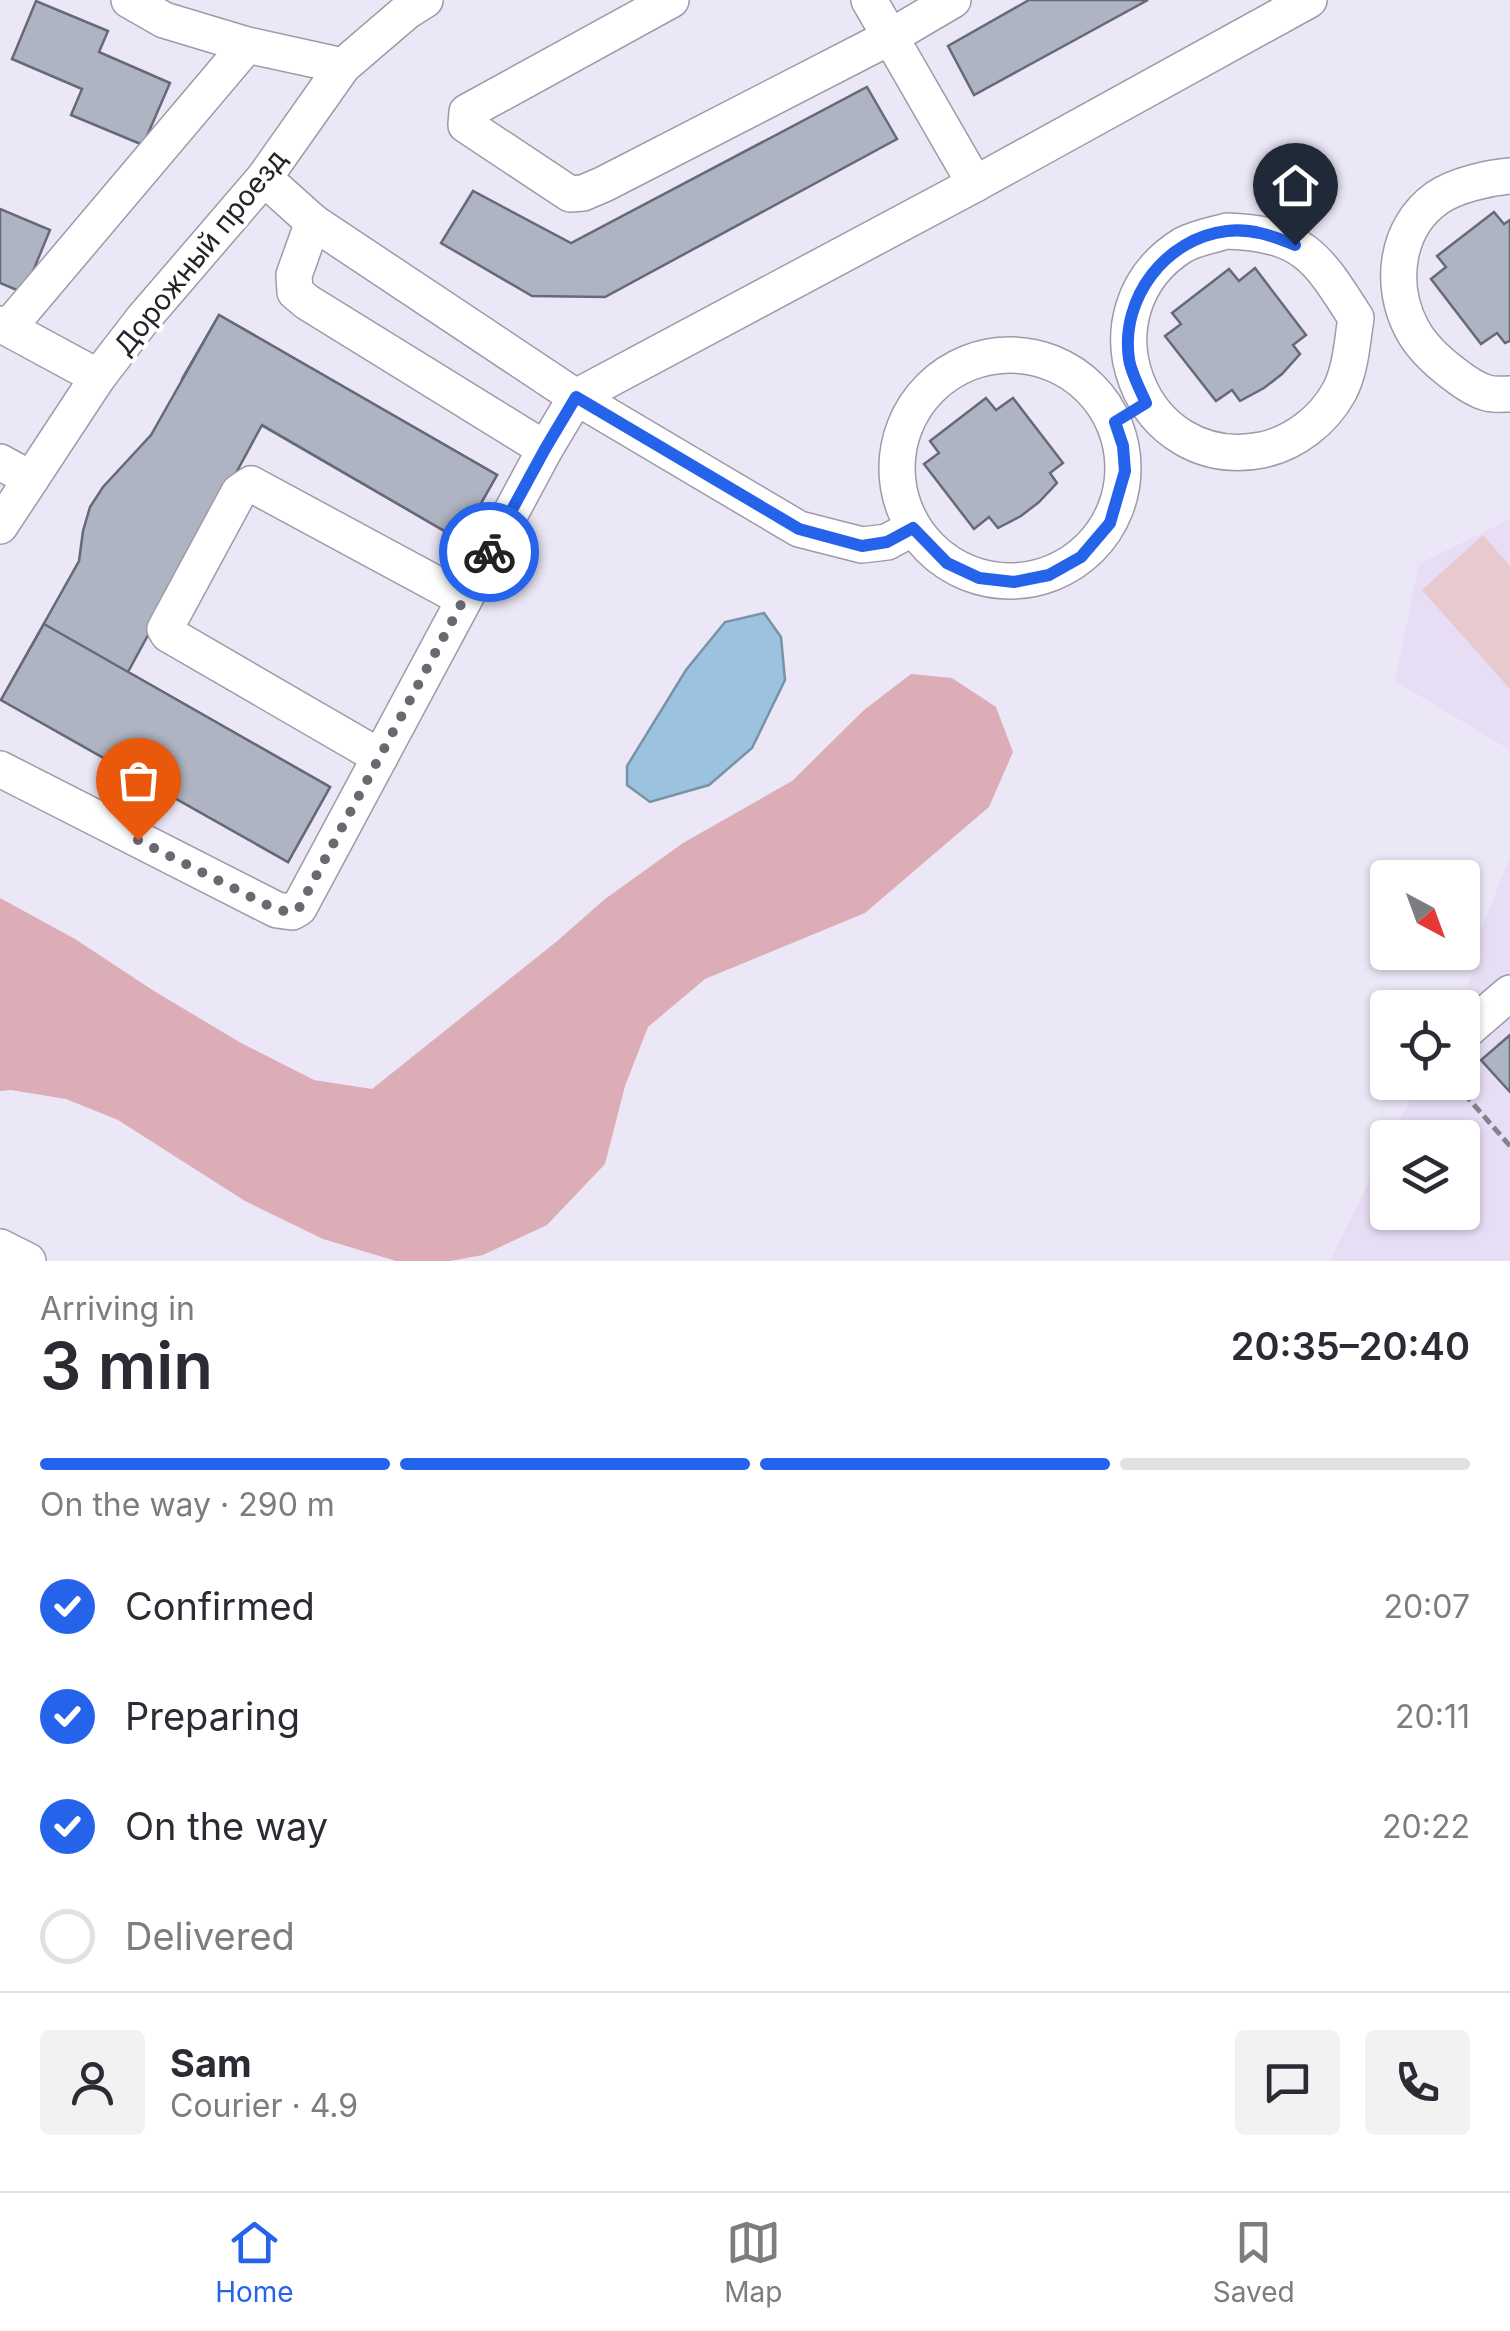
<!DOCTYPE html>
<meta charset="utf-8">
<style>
body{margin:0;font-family:Inter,sans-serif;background:#f2f2f3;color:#2b2b33;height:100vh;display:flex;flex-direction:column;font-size:38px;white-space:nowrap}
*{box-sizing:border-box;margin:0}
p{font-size:32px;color:#7c7c81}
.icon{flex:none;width:55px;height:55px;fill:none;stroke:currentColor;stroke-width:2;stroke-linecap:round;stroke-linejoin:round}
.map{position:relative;height:1261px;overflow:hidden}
.panel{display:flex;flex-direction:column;background:#fff;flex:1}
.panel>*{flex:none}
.needle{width:65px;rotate:139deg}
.controls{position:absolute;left:1370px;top:860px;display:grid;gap:20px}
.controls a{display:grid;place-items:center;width:110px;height:110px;border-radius:10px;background:#fff;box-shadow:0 2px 8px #0004;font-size:50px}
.pin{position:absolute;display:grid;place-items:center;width:85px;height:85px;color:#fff;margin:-102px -42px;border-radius:50% 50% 50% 0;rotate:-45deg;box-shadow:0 0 10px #0007}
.pin .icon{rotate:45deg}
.courier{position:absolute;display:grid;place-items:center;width:100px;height:100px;margin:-50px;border:8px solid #2563eb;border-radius:50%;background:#fff;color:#222;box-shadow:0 2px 12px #0007}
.overview em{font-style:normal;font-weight:600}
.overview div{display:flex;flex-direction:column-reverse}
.overview{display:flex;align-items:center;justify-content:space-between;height:170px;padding:0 40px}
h1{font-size:65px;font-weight:600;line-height:75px}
.bar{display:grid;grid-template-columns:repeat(4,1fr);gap:15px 10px;align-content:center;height:120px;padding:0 40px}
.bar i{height:12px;border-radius:8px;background:#e1e1e2}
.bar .selected{background:#2563eb}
.bar p{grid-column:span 4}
.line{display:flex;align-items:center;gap:25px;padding:0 40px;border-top:2px solid #e1e1e2}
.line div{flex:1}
.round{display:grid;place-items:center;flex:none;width:105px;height:105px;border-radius:10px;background:#f2f2f3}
ol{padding:0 40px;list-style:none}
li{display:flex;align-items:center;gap:30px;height:110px}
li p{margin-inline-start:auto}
li .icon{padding:10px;border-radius:50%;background:#2563eb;color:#fff;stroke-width:4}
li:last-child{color:#7c7c81}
li i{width:55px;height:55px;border:5px solid #e1e1e2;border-radius:50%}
.dock{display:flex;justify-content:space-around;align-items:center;height:140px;border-top:2px solid #e1e1e2;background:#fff;font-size:28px;color:#7c7c81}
.dock a{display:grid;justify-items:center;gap:5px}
.dock .selected{color:#2563eb}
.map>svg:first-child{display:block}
</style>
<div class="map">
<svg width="1510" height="1261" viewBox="0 0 1510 1261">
<rect width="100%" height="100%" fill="#ece7f6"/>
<g fill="#e7def5">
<polygon points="1510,519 1510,750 1395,681 1419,564"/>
<polygon points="1510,857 1510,1261 1330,1261 1387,1145 1388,1212 1462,1212 1462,1138 1391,1137 1419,1083 1462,1082 1462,1008 1456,1007 1481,957 1478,937"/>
</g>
<polygon fill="#e7c9ce" points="1483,535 1510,566 1510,689 1422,590"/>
<polygon fill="#ddadb7" points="911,674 952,678 996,707 1013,752 989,807 865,913 705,979 648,1027 625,1086 605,1164 547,1225 483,1255 450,1261 396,1261 323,1239 245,1201 118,1120 66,1099 11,1090 0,1091 0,898 75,939 154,991 241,1043 314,1080 372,1089 556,942 605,899 683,843 792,781 864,710"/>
<polygon fill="#9bc2de" stroke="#7892a8" stroke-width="2.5" points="764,613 781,637 785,680 752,748 709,785 650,802 627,785 627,766 686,670 725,622"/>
<g fill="#afb4c2" stroke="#666a78" stroke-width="2.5">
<polygon points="1029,0 1148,0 974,95 948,46"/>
<polygon points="36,1 108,31 99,52 170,83 143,145 71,115 82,89 12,59"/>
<polygon points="867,87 897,139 605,297 532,296 441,243 473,191 571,243"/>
<polygon points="0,209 50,230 24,293 0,283"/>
<polygon points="1494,212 1504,224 1510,220 1510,341 1505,343 1497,333 1481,344 1431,279 1446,267 1437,256"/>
<polygon points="1255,268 1306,335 1293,345 1300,354 1282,374 1264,388 1240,401 1232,390 1216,401 1165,336 1181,324 1172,313 1229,269 1239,281"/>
<polygon points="219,315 497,475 460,540 182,379"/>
<polygon points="219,315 497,475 460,540 262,425 128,672 330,787 288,862 1,700 79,561 83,531 90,507 103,487 151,435"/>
<polygon points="986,398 996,410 1013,398 1063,463 1050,473 1057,483 1039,502 1021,516 998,528 989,517 974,529 924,464 939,453 930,441"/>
<polygon points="44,624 330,787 288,862 1,700"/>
<polygon points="1510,1035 1510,1092 1481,1060"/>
</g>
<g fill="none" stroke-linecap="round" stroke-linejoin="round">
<g stroke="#9f9aa9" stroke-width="38">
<g id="minor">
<polyline points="129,0 164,20 247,45 343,66"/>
<polyline points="671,0 467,112 466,125 570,194 583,193 604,184 890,37 953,0"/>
<polyline points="869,0 975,184"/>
<path d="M 1510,176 C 1488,178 1456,185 1437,198 C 1395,228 1389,286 1412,329 C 1422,348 1438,362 1454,374 C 1463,381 1476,390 1487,393 C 1494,395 1503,394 1510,394"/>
<polyline points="264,178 313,222 576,397 799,529 862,545 887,542 913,528"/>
<polyline points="313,222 294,275 295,292 307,302 545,449"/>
<path d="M 1227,231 C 1304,234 1317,257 1356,318 C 1352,342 1351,370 1339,392 C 1323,421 1294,443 1262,450 C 1139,474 1077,311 1183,245 C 1196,238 1213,235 1227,231 Z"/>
<polyline points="0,324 98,377"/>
<polyline points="8,328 247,45"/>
<circle cx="1010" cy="468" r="113"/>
<polyline points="0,462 31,479"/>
<polyline points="0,526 98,377 142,320 264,178 343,66 406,12 425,0"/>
<polyline points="380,757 168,634 165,629 239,492 251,484 464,599"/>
<polyline points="0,769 277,910 292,912 299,908 545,449 576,397 975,184 1309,0"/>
<polyline points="1467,1030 1510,993"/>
<polyline points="0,1247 28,1261"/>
</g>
</g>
<polyline stroke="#85828c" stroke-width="5" stroke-dasharray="10 5" stroke-linecap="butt" points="1454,1082 1510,1146"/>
<use href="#minor" stroke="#fff" stroke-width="35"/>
</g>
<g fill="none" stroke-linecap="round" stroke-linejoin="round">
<polyline stroke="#6b6871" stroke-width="10" stroke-dasharray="0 18" points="138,840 277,910 292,912 299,908 489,552"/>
<path stroke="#2563eb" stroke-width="12" d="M 489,552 L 545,449 L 576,397 L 799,529 L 862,546 L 887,542 L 913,528 L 947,563 L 979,578 L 1014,582 L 1049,575 L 1081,557 L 1110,523 L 1125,471 L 1123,446 L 1115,422 L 1146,403 C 1140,389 1131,373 1129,359 C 1120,298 1166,238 1227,231 C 1251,228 1273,236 1295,245"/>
</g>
<g text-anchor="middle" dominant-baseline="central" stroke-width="8" stroke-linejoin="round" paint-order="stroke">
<g font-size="28" fill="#252329" stroke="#fff">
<text transform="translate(200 252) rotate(-51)">Дорожный проезд</text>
</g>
</g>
</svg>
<div class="controls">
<a><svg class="needle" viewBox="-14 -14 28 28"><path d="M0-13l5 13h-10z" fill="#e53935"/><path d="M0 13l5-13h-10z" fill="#7c7c81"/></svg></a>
<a><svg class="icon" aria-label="locate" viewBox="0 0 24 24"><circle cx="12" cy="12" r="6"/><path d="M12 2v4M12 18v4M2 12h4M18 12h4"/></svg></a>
<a><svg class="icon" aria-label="layers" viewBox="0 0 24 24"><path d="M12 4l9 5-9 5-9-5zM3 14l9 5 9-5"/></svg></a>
</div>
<div class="pin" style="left:138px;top:840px;background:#ea580c"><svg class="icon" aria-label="bag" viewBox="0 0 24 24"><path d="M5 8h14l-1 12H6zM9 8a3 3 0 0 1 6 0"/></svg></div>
<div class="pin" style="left:1295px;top:245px;background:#1f2937"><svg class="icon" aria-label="home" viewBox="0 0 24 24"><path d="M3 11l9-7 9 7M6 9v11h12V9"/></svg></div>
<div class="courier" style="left:489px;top:552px"><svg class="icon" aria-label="bike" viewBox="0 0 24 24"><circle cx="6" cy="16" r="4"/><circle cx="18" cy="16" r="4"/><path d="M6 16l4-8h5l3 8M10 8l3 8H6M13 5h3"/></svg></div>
</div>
<section class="panel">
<div class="overview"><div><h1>3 min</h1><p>Arriving in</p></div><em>20:35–20:40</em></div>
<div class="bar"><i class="selected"></i><i class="selected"></i><i class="selected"></i><i></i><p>On the way · 290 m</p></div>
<ol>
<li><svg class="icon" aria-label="check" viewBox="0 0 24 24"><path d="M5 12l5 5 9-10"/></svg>Confirmed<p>20:07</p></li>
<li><svg class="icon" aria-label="check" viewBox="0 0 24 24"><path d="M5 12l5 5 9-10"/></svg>Preparing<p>20:11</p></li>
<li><svg class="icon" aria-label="check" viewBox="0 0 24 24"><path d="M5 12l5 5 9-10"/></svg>On the way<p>20:22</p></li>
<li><i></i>Delivered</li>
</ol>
<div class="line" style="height:180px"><a class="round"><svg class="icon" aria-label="person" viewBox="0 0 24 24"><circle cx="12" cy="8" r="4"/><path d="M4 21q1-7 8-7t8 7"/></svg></a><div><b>Sam</b><p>Courier · 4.9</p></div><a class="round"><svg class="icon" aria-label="chat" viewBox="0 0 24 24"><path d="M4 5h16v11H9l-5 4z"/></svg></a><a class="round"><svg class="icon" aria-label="phone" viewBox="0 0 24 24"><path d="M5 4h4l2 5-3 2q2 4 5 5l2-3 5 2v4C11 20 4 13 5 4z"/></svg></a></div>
</section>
<nav class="dock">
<a class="selected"><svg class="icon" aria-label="home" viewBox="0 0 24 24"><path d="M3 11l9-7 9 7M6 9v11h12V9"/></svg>Home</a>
<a><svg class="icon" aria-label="map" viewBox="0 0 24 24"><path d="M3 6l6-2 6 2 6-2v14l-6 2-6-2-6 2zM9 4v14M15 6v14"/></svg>Map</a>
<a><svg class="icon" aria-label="saved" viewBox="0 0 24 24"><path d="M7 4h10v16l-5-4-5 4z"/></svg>Saved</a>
</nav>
